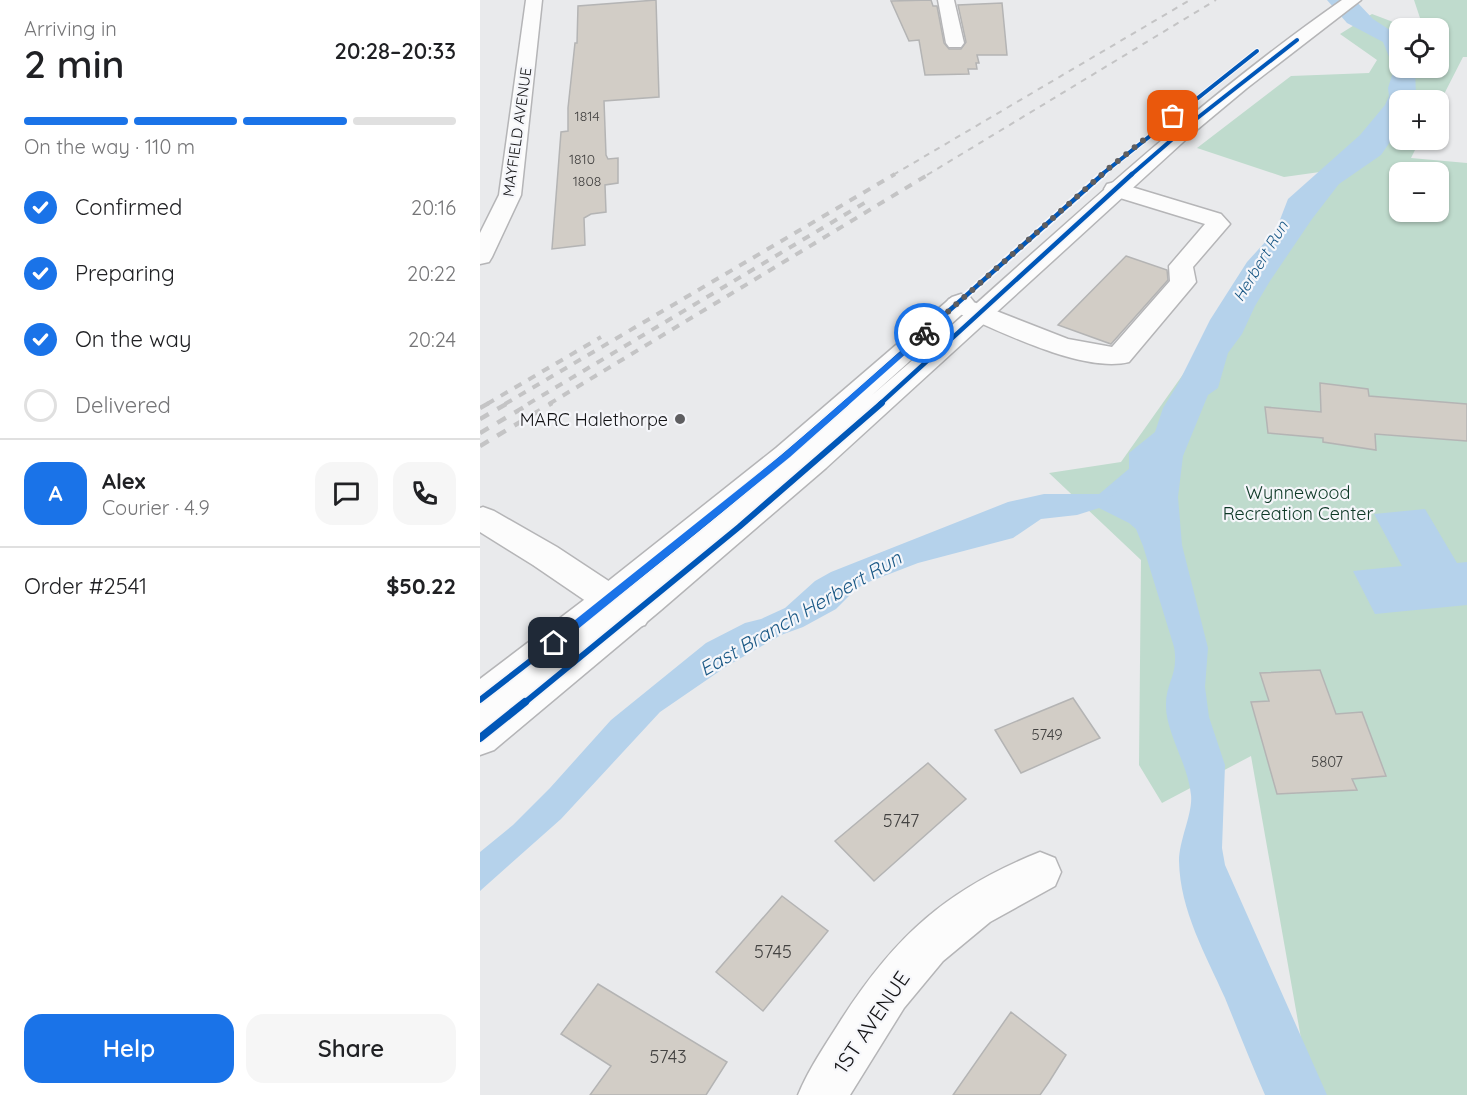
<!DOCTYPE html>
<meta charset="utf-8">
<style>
body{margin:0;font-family:Quicksand,sans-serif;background:#f6f6f6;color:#202124;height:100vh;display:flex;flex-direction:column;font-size:22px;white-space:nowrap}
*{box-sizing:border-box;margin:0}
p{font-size:20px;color:#757577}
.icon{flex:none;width:33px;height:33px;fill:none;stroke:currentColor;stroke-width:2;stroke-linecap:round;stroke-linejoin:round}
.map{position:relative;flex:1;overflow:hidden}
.side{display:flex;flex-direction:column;background:#fff;width:480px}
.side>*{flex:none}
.fabs{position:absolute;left:909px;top:18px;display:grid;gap:12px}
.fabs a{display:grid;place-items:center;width:60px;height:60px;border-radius:12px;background:#fff;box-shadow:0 2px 4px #0004;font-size:30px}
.pin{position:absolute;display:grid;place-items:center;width:51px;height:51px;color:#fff;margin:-26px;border-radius:12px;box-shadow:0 3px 9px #0006}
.courier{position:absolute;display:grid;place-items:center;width:60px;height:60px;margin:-30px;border:4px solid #1a73e8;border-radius:50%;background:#fff;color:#222;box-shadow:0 2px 8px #0007}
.headline em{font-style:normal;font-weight:600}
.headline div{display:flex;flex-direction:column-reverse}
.headline{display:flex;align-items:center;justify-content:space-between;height:102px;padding:0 24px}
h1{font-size:39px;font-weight:600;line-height:45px}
.bar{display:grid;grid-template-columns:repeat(4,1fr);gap:9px 6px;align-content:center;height:72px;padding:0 24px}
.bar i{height:8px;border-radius:4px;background:#e0e0e0}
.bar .current{background:#1a73e8}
.bar p{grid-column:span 4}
.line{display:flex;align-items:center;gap:15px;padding:0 24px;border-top:2px solid #e0e0e0}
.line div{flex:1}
.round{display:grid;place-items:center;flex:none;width:63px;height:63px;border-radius:18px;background:#f6f6f6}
ol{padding:0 24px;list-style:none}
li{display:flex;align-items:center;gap:18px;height:66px}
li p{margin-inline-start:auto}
li .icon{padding:6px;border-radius:50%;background:#1a73e8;color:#fff;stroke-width:4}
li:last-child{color:#757577}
li i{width:33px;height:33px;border:3px solid #e0e0e0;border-radius:50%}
.primary-button{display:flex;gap:12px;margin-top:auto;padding:12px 24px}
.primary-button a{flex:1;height:69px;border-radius:18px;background:#1a73e8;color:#fff;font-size:24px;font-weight:600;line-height:69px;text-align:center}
.primary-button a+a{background:#f6f6f6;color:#202124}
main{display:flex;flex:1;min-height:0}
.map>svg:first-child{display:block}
</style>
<main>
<section class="side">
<div class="headline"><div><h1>2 min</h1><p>Arriving in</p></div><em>20:28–20:33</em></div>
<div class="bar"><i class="current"></i><i class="current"></i><i class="current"></i><i></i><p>On the way · 110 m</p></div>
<ol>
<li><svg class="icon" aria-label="check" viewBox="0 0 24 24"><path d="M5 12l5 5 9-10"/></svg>Confirmed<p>20:16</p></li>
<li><svg class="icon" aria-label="check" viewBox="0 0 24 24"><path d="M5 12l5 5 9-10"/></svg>Preparing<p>20:22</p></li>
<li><svg class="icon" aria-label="check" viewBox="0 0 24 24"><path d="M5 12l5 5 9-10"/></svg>On the way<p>20:24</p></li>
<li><i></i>Delivered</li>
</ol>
<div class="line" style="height:108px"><b class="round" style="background:#1a73e8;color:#fff">A</b><div><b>Alex</b><p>Courier · 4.9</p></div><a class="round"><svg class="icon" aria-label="chat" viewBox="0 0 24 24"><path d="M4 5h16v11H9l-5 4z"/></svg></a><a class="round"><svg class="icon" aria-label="phone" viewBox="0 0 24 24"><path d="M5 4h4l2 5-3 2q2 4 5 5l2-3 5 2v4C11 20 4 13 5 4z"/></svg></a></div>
<div class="line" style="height:78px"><div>Order #2541</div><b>$50.22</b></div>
<div class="primary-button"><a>Help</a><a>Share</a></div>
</section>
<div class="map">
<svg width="987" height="1095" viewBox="0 0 987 1095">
<rect width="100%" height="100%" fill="#e9eaec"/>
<path fill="#bfdbcd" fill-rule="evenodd" d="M 934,0 L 987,0 L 987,57 L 983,57 L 959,104 L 958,100 L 920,100 L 920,140 L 940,140 L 931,158 L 987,163 L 987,1095 L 831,1095 L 771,756 L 682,803 L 659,765 L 661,560 L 569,473 L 641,462 L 847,171 L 804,177 L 717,148 L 811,76 L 889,73 L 897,60 L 860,34 L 892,14 L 929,28 L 920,28 L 920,68 L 958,68 L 958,28 L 933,28 L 940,18 ZM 920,172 L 958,172 L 958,212 L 920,212 Z"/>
<g fill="#b5d2eb">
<path d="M 847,0 L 875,0 L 893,19 L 919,36 L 920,68 L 935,68 L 936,97 L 935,100 L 920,100 L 919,129 L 901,155 L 859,184 L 832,219 L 790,281 L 775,306 L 762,334 L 748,353 L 738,388 L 728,395 L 703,456 L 698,497 L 702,545 L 728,648 L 725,687 L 729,717 L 745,765 L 742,848 L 745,865 L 847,1095 L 785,1095 C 771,1063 758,1030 745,998 C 726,955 700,911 699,861 C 699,840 713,813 711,795 C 708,763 685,732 686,704 C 686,682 699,674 694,647 L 663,546 L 656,529 L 649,523 L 619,508 L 597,515 L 561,519 L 533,538 L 438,563 L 386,583 L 376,589 L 356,609 L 323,627 L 301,635 L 247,666 L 180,712 L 81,819 L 0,891 L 0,852 L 33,825 L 70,788 L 131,720 L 226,643 L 265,623 L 281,619 L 305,608 L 335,581 L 351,572 L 528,502 L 564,494 L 626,494 L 634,490 L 649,475 L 649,453 L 675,432 L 683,408 L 699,382 L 730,320 L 767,262 L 796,230 L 808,199 L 880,135 L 905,105 L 909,96 L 908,88 L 914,69 L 903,42 L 867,23 Z"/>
<polygon points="945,509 977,563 987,562 987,605 895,614 873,571 922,566 894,514"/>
</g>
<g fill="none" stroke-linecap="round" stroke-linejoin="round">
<path fill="#b5d2eb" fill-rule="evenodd" d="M 660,461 L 665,464 L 663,466 C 652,476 628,505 613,503 L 612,500 L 618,495 L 657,462 Z"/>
</g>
<g fill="#d2cdc6" stroke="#b4b4b4" stroke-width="1.5">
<polygon points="176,0 179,97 124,101 126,155 128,159 138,158 138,183 125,185 126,212 111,214 104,218 105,245 72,249 81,132 88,131 88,108 95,43 97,43 98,6"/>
<polygon points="451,0 453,6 457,6 464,43 469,49 481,49 486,42 478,5 522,3 527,55 497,55 499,63 496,63 497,69 488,69 489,74 445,75 439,40 429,41 411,1"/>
<polygon points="646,256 687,270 688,280 631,344 578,325"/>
<polygon points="840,383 888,389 889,396 987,404 987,441 895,434 896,450 843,442 843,438 788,433 785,407 841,412"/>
<polygon points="840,670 856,714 882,712 906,776 872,779 877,790 797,794 771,702 789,701 780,673"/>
<polygon points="593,698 620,738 541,773 515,730"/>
<polygon points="448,763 486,799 394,881 355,841"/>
<polygon points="302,896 348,931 283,1011 236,972"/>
<polygon points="118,984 247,1062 226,1095 110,1095 131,1066 81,1034"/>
<polygon points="531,1012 586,1055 569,1082 560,1095 473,1095"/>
</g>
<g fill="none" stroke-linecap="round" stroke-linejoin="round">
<g stroke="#b5b5b7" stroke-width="3">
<g id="minor">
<polygon points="46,0 62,0 41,195 12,257 9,262 0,264 0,233 19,195"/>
<polygon points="458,0 474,0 484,43 481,47 469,47 466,43"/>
<path d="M 635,182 L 741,214 L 750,224 L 713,267 L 716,282 L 712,287 L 649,362 C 602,374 513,328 469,309 L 465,304 L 469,299 L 478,296 L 588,339 L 632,347 L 690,281 L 689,266 L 725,224 L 627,194 L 624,189 L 627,184 Z"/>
<polygon points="3,507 14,511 77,547 165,605 171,615 165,625 153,629 141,625 53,565 0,532 0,508"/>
<path d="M 560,852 L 575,858 L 581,872 L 575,886 L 510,922 L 463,961 L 424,1008 L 370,1095 L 318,1095 C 329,1068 346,1044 361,1020 C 415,936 467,889 560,852 Z"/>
</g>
</g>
<g stroke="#b5b5b7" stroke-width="3">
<path id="major" d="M 862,0 L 881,0 L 767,88 L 713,133 L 346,468 L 181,610 L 14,750 L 0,755 L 0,679 L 117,590 L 296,448 L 472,297 L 481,294 L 490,297 L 494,302 L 490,307 L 391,396 C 547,262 693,118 862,0 Z"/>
</g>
<use href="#minor" fill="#fcfcfc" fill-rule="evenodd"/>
<use href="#major" fill="#fcfcfc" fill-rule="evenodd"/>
<g stroke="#c4c4c5" stroke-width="2" stroke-dasharray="6 6" stroke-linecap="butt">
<polyline points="413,175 710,0"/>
<polyline points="447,175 736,0"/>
</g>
<g stroke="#c4c4c5" stroke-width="4" stroke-dasharray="8 8" stroke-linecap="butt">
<polyline points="7,404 121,337"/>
<polyline points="25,404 415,174"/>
<polyline points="48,404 386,202"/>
<polyline points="69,404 449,174"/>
</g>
<g stroke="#c4c4c5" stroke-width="4.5" stroke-dasharray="10 10" stroke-linecap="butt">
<polyline points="0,408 9,403"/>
<polyline points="0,419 28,403"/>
<polyline points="0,433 51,403"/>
<polyline points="0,446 72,403"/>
</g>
<g stroke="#f5f6fa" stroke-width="6">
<g id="cycleway-far3">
<polyline points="621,175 777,51"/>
<polyline points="651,175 711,123 817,40"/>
</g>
</g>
<g stroke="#f5f6fa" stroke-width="8">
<g id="cycleway-far2">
<polyline points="364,404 623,174"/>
<polyline points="400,404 652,174"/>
</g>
</g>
<g stroke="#f5f6fa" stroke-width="10">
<g id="cycleway-far1">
<path d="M 0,700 C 124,604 248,507 366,403"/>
<polyline points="43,704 259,527 402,403"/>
</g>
</g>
<g stroke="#f5f6fa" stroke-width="11">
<polyline id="cycleway" points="0,738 45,702"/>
</g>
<use href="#cycleway-far3" stroke="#0057b8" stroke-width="4"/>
<use href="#cycleway-far2" stroke="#0057b8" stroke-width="4.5"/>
<use href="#cycleway-far1" stroke="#0057b8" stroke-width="6"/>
<use href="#cycleway" stroke="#0057b8" stroke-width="8"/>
</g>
<polygon fill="#1a73e8" points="444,331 448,333 447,335 310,457 77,646 70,646 70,640 304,453"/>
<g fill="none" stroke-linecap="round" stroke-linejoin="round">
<polyline stroke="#5e5e60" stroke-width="6" stroke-dasharray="0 10.8" points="444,333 628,169 693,116"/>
</g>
<circle fill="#5e5e60" stroke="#f5f6fa" stroke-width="2" cx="200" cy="419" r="6"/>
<g text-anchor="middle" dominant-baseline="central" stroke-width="4.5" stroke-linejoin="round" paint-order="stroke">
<g font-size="14" fill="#434241">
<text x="107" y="116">1814</text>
<text x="102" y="159">1810</text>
<text x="107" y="181">1808</text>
</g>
<g font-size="15" fill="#131315" stroke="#f5f6fa">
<text transform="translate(37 132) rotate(-82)">MAYFIELD AVENUE</text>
</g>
<g font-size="15" fill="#434241">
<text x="567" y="734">5749</text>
<text x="847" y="761">5807</text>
</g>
<g font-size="16" font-style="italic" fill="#1b5986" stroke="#f5f6fa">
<text transform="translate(780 261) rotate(-59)">Herbert Run</text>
</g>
<g font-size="18" fill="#131315" stroke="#f5f6fa" text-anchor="end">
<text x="188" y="419">MARC Halethorpe</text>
</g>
<g font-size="18" fill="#0d3826" stroke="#f5f6fa">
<text x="818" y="492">Wynnewood<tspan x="818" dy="21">Recreation Center</tspan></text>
</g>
<g font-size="18" fill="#434241">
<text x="421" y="820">5747</text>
<text x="293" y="951">5745</text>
<text x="188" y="1056">5743</text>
</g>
<g font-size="20" font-style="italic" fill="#1b5986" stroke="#f5f6fa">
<text transform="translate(320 613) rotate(-30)">East Branch Herbert Run</text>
</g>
<g font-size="21" fill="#131315" stroke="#f5f6fa">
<text transform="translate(391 1022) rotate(-56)">1ST AVENUE</text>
</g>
</g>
</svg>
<div class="fabs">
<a><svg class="icon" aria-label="locate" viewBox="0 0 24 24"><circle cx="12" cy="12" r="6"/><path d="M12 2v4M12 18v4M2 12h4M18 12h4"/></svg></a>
<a>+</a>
<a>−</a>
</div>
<div class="pin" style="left:693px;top:116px;background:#ea580c"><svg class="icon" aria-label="bag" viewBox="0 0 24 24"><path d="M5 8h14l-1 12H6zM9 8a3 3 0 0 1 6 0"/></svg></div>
<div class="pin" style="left:74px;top:643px;background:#1f2937"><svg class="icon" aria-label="home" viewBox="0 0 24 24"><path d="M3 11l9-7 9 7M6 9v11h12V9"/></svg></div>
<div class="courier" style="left:444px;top:333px"><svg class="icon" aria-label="bike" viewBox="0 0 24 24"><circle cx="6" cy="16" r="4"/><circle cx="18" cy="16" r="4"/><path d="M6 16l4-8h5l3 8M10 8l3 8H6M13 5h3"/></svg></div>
</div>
</main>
